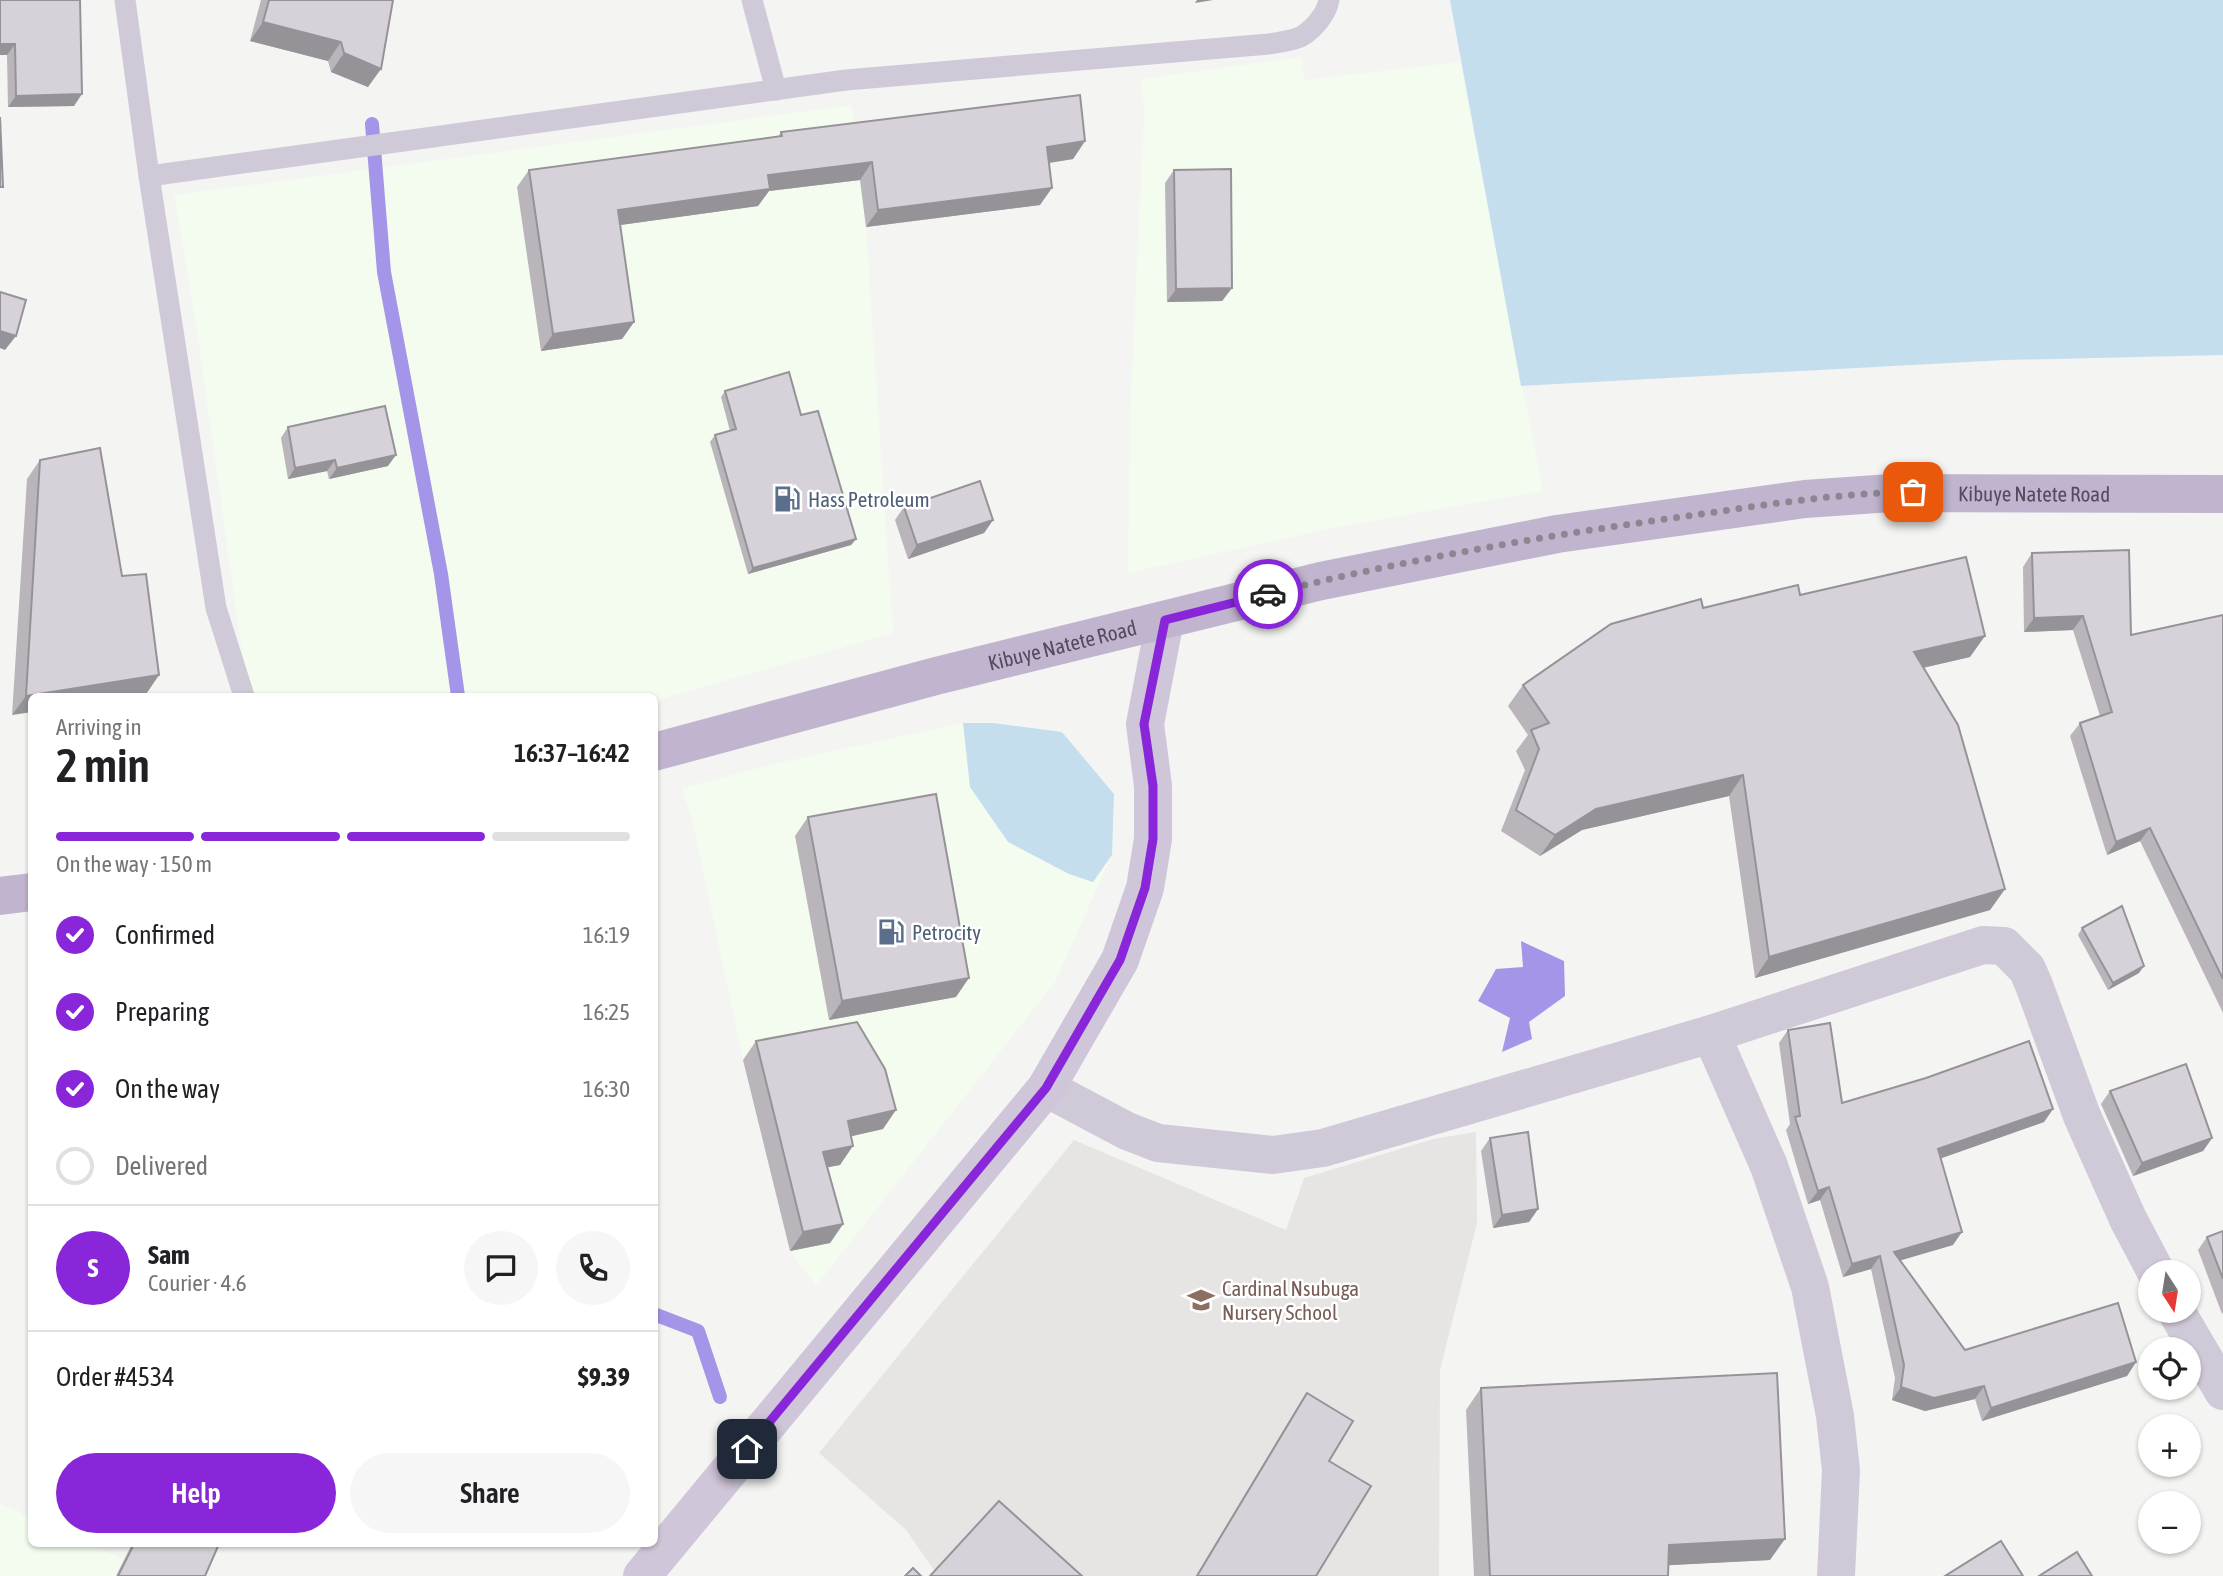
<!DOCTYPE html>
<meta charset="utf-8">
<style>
body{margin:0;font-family:"Asap Condensed",sans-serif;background:#f6f6f6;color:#202124;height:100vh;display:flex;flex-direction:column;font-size:26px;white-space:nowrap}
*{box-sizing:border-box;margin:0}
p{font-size:23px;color:#757577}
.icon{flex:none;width:38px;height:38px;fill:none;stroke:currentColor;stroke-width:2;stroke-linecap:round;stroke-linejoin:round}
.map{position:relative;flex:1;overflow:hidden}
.side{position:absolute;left:28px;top:693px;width:630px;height:854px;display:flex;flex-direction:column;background:#fff;border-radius:10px;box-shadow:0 2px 5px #0004}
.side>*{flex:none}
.needle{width:46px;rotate:168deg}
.tools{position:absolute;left:2138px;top:1260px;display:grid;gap:14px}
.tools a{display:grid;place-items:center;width:63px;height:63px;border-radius:50%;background:#fff;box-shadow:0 2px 5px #0004;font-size:35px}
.pin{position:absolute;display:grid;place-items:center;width:60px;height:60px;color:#fff;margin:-30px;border-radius:14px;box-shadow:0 4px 10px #0006}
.courier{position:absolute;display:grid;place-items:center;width:70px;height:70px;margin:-35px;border:5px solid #8926da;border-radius:50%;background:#fff;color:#222;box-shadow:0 2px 9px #0007}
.summary em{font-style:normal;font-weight:600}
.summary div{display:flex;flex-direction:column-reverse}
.summary{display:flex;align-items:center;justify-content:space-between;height:119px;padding:0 28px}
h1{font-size:46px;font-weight:600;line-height:52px}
.bar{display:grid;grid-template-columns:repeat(4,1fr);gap:10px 7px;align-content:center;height:84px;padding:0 28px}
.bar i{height:9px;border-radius:5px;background:#e0e0e0}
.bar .current{background:#8926da}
.bar p{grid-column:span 4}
.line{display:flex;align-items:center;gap:18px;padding:0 28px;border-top:2px solid #e0e0e0}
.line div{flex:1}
.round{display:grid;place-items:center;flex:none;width:74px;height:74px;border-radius:37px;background:#f6f6f6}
ol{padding:0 28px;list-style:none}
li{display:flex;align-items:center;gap:21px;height:77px}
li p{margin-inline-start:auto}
li .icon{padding:7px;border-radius:50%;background:#8926da;color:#fff;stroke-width:4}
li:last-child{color:#757577}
li i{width:38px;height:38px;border:4px solid #e0e0e0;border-radius:50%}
.primary-button{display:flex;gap:14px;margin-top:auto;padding:14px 28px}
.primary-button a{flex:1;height:80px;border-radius:42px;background:#8926da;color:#fff;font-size:28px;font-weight:600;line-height:80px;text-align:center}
.primary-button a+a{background:#f6f6f6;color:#202124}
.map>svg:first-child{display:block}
</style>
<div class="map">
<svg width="2223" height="1576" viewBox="0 0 2223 1576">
<rect width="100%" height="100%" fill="#f4f4f2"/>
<g fill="#f3fcee">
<polygon points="1301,57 1304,80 1460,62 1543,491 1338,527 1128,573 1130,412 1144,114 1141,79"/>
<polygon points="852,105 866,227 893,633 655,701 654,696 248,696 199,345 174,195"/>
<polygon points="963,723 1062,732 1114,794 1112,855 1055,982 816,1286 790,1251 743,1060 692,819 681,788 782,762"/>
<polygon points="0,1504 31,1517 32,1544 89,1544 160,1576 0,1576"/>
</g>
<polygon fill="#e6e5e3" points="1476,1132 1477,1223 1440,1370 1439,1576 938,1576 906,1530 819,1453 1074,1140 1286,1230 1304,1178 1433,1139"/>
<g fill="#c5deee">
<polygon points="1450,0 2223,0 2223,355 2005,360 1521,386"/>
<polygon points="963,723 993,723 1062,732 1114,794 1112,855 1093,882 1069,874 1008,842 970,787"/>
</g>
<polygon fill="#a595e8" points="1521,941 1564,961 1565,996 1529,1022 1532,1039 1502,1052 1510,1018 1478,1001 1496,969 1523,967"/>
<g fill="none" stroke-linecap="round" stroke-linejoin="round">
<g stroke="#a595e8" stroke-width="14">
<polyline points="372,124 384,272 441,574 458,696"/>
<polyline points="654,1314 698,1331 720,1397"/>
</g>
<g stroke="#d0cad8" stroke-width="21">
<polyline points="125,0 149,176 216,608 244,696"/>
<polyline points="752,0 776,90"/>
<path d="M 149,176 L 846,80 L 1269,44 C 1279,42 1294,41 1302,36 C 1314,29 1327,13 1329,0"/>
</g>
<g stroke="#d0cad8" stroke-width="38">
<polyline points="1711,1034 1769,1166 1810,1287 1835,1416 1841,1470 1836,1576"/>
<polyline points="1046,1088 1127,1131 1158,1143 1273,1155 1323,1148 1711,1034 1983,945 2004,946 2027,969 2034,985 2082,1116 2128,1219 2156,1272"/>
<polyline points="2176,1311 2223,1391"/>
</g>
<polyline stroke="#d0c6d9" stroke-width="38" points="642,1576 1046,1088 1120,960 1145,888 1153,839 1153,786 1145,724 1165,620"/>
<g stroke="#c1b4ce" stroke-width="38">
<path id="s1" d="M 654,752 L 936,676 L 1321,581 L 1557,534 L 1805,499 L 1891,493 L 2223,494"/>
<polyline points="0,896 32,892"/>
</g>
</g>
<g fill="#b9b5bb">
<polygon points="0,0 74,106 8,107 7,55 0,55"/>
<polygon points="261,0 393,0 368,87 331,72 328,61 250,41"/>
<polygon points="781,132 1085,141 1073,159 1049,163 1040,205 866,227 860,180 769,191 758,206 620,225 634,322 622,339 541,351 517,187 529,170 778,137"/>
<polygon points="1174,170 1232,288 1222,301 1167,302 1165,183"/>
<polygon points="725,391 801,415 856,539 851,545 748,574 710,442 715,435 730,431 721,397"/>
<polygon points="288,427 388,466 329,479 327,471 288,479 281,438"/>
<polygon points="40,460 122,576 159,675 146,694 132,696 32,696 12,715 27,479"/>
<polygon points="904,507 993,520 984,533 908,559 895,520"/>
<polygon points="2032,553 2131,635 2223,615 2223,1013 2140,841 2107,855 2070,736 2080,723 2100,716 2073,630 2024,632 2023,567"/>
<polygon points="1800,595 1970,657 1923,668 2005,889 1990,910 1755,978 1729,796 1582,830 1540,856 1501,831 1525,770 1516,751 1528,735 1508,706 1523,685 1703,608"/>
<polygon points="808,817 956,997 829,1020 795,836"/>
<polygon points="2082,928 2139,973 2108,990 2078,935"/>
<polygon points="1788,1030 1842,1103 2053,1109 2044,1122 1940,1158 1953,1245 1900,1260 1965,1350 2136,1362 2127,1376 1982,1421 1975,1399 1925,1411 1892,1400 1895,1378 1871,1269 1843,1277 1820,1200 1808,1204 1786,1130 1790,1124 1779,1043"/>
<polygon points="756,1041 883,1129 851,1136 840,1165 827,1167 843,1224 830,1243 790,1251 743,1060"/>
<polygon points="2110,1091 2212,1138 2203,1151 2133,1176 2101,1104"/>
<polygon points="1490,1138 1538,1209 1529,1222 1493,1228 1481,1151"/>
<polygon points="2223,1231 2223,1313 2222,1314 2198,1250 2207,1237"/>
<polygon points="1481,1388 1770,1560 1668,1565 1668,1576 1474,1576 1466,1410"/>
<polygon points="1307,1393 1329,1461 1316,1576 1196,1576 1297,1408"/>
<polygon points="132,1544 219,1544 205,1576 116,1576"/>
</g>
<g fill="#969398">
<polygon points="1197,0 1213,0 1195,3"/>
<polygon points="263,22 341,42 328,61 250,41"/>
<polygon points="0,44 15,44 7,55 0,55"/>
<polygon points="344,53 381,69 368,87 331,72"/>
<polygon points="82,94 74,106 8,107 16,96"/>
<polygon points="1085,141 1073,159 1035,165 1047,147"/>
<polygon points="872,162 860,180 769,191 758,206 606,227 618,210 768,175"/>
<polygon points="1052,188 1040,205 866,227 878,210"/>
<polygon points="1232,288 1222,301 1167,302 1176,289"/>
<polygon points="634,322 622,339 541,351 553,334"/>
<polygon points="0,331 16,336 5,350 0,348"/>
<polygon points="396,455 388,466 329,479 337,468"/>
<polygon points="335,460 327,471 288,479 295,468"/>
<polygon points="993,520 984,533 908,559 917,545"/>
<polygon points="856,539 851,545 748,574 753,568"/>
<polygon points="2083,616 2073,630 2024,632 2034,618"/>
<polygon points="1985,636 1970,657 1900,673 1914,652"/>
<polygon points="159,675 146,694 132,696 32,696 32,712 12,715 26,696"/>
<polygon points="1743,775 1729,796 1582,830 1540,856 1555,835 1596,809"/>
<polygon points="2150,828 2140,841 2107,855 2116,842"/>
<polygon points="2005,889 1990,910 1755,978 1769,957"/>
<polygon points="2144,966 2139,973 2108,990 2113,983"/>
<polygon points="969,978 956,997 829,1020 842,1001"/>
<polygon points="2053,1109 2044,1122 1928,1163 1938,1149"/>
<polygon points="896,1110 883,1129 835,1140 848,1121"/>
<polygon points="2212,1138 2203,1151 2133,1176 2142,1163"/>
<polygon points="853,1146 840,1165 809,1171 823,1152"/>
<polygon points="1829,1187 1820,1200 1808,1204 1818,1191"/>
<polygon points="1538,1209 1529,1222 1493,1228 1502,1215"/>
<polygon points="843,1224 830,1243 790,1251 803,1232"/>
<polygon points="1962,1232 1953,1245 1885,1265 1894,1252"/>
<polygon points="1880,1256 1871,1269 1843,1277 1852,1264"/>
<polygon points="2136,1362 2127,1376 1982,1421 1991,1408"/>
<polygon points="1984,1386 1975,1399 1925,1411 1892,1400 1901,1387"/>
<polygon points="1785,1539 1770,1560 1654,1566 1669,1545"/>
</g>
<g fill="#d7d2d9" stroke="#969398" stroke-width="2">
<polygon points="0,0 80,0 82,94 16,96 15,44 0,44"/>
<polygon points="269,0 393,0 381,69 344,53 341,42 263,22"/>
<polygon points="1080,95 1085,141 1047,147 1052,188 878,210 872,162 768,175 770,189 618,210 634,322 553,334 529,170 782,136 781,132"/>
<polygon points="0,117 3,187 0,187"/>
<polygon points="1231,169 1232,288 1176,289 1174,170"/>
<polygon points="0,292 26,300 16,336 0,331"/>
<polygon points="789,372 801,415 818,411 856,539 753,568 715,435 736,429 725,391"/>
<polygon points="385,406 396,455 337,468 335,460 295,468 288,427"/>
<polygon points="100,448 122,576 146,574 159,675 26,696 40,460"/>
<polygon points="980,481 993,520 917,545 904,507"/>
<polygon points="2129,550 2131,635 2223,615 2223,979 2150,828 2116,842 2080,723 2112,712 2083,616 2034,618 2032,553"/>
<polygon points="1966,557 1985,636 1914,652 1958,725 2005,889 1769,957 1743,775 1596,809 1555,835 1516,810 1539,749 1531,730 1549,723 1523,685 1611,624 1701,599 1703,608 1798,585 1800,595"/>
<polygon points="936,794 969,978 842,1001 808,817"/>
<polygon points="2122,906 2144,966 2113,983 2082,928"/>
<polygon points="857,1022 885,1069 896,1110 848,1121 853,1146 823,1152 843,1224 803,1232 756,1041"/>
<polygon points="1830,1023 1842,1103 1926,1078 2029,1041 2053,1109 1938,1149 1962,1232 1894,1252 1965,1350 2118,1303 2136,1362 1991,1408 1984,1386 1934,1398 1901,1387 1904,1365 1880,1256 1852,1264 1829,1187 1818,1191 1795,1117 1800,1116 1788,1030"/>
<polygon points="2186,1064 2212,1138 2142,1163 2110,1091"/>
<polygon points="1528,1132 1538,1209 1502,1215 1490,1138"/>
<polygon points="2223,1231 2223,1279 2207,1237"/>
<polygon points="1777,1373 1785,1539 1669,1545 1668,1576 1490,1576 1481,1388"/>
<polygon points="1307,1393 1353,1421 1329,1461 1371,1486 1316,1576 1197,1576"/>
<polygon points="999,1501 1082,1576 930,1576"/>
<polygon points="2001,1541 2023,1576 1945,1576"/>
<polygon points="134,1544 219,1544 205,1576 118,1576"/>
<polygon points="2077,1552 2092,1576 2039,1576"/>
<polygon points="913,1568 921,1576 905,1576"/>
</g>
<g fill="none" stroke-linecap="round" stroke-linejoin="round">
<path stroke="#8c8692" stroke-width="7" stroke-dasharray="0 12.6" d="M 1268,594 C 1404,560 1542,536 1681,517 C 1758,506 1835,493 1913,492"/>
<polyline stroke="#8926da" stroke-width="9" points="747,1449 1046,1088 1120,960 1145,888 1153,839 1153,786 1144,724 1165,620 1268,594"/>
</g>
<defs>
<g id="fuel-bare" transform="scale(2.1)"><path d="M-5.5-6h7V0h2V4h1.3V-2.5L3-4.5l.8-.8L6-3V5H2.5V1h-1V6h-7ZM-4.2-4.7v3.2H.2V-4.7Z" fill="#5c6f8a" stroke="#fff" stroke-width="2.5" paint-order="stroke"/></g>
<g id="school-bare" transform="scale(2.1)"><path d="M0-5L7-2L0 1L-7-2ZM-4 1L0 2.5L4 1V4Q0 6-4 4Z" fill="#8d6e63" stroke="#fff" stroke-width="2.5" paint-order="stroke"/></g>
</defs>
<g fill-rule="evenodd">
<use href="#fuel-bare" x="787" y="499"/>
<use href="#fuel-bare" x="891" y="932"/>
<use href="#school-bare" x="1201" y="1300"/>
</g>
<g text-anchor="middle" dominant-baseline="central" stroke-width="5" stroke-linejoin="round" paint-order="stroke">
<g font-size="21" fill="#544b5e" stroke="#fff">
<text stroke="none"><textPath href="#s1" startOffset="1409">Kibuye Natete Road</textPath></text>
<text stroke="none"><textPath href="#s1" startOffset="422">Kibuye Natete Road</textPath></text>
</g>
<g font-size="21" fill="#4e5e75" stroke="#fff" text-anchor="start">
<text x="808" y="499">Hass Petroleum</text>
<text x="912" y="932">Petrocity</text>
</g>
<g font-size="21" fill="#785e54" stroke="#fff" text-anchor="start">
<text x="1222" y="1288">Cardinal Nsubuga<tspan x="1222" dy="24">Nursery School</tspan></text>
</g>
</g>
</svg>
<div class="tools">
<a><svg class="needle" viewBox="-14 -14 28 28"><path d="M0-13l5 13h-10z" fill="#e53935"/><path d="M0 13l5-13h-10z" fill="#757577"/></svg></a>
<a><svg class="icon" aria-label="locate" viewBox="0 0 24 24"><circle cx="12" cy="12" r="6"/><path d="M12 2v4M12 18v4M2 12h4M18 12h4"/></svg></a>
<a>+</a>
<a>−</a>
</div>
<div class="pin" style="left:1913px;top:492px;background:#ea580c"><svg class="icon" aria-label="bag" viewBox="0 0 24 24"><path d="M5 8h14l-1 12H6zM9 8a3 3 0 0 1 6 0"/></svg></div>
<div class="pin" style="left:747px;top:1449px;background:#1f2937"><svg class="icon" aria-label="home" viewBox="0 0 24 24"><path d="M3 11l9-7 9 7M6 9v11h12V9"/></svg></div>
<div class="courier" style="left:1268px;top:594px"><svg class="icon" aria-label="car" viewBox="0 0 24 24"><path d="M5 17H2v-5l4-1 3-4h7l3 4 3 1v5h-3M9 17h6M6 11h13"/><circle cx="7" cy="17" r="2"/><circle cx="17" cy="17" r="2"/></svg></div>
<section class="side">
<div class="summary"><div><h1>2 min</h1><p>Arriving in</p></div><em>16:37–16:42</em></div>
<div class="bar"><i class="current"></i><i class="current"></i><i class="current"></i><i></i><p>On the way · 150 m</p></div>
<ol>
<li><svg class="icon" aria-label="check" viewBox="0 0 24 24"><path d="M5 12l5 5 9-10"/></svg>Confirmed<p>16:19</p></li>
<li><svg class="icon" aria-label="check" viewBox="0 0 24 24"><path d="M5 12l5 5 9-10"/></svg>Preparing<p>16:25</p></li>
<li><svg class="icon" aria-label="check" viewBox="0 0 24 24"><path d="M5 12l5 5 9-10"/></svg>On the way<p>16:30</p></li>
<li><i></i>Delivered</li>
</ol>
<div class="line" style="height:126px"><b class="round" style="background:#8926da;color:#fff">S</b><div><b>Sam</b><p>Courier · 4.6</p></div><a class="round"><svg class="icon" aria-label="chat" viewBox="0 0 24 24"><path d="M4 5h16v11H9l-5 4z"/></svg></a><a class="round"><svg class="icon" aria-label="phone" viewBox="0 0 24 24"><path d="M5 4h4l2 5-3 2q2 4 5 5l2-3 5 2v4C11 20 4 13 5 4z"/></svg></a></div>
<div class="line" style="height:91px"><div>Order #4534</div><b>$9.39</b></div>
<div class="primary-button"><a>Help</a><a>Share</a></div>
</section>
</div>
